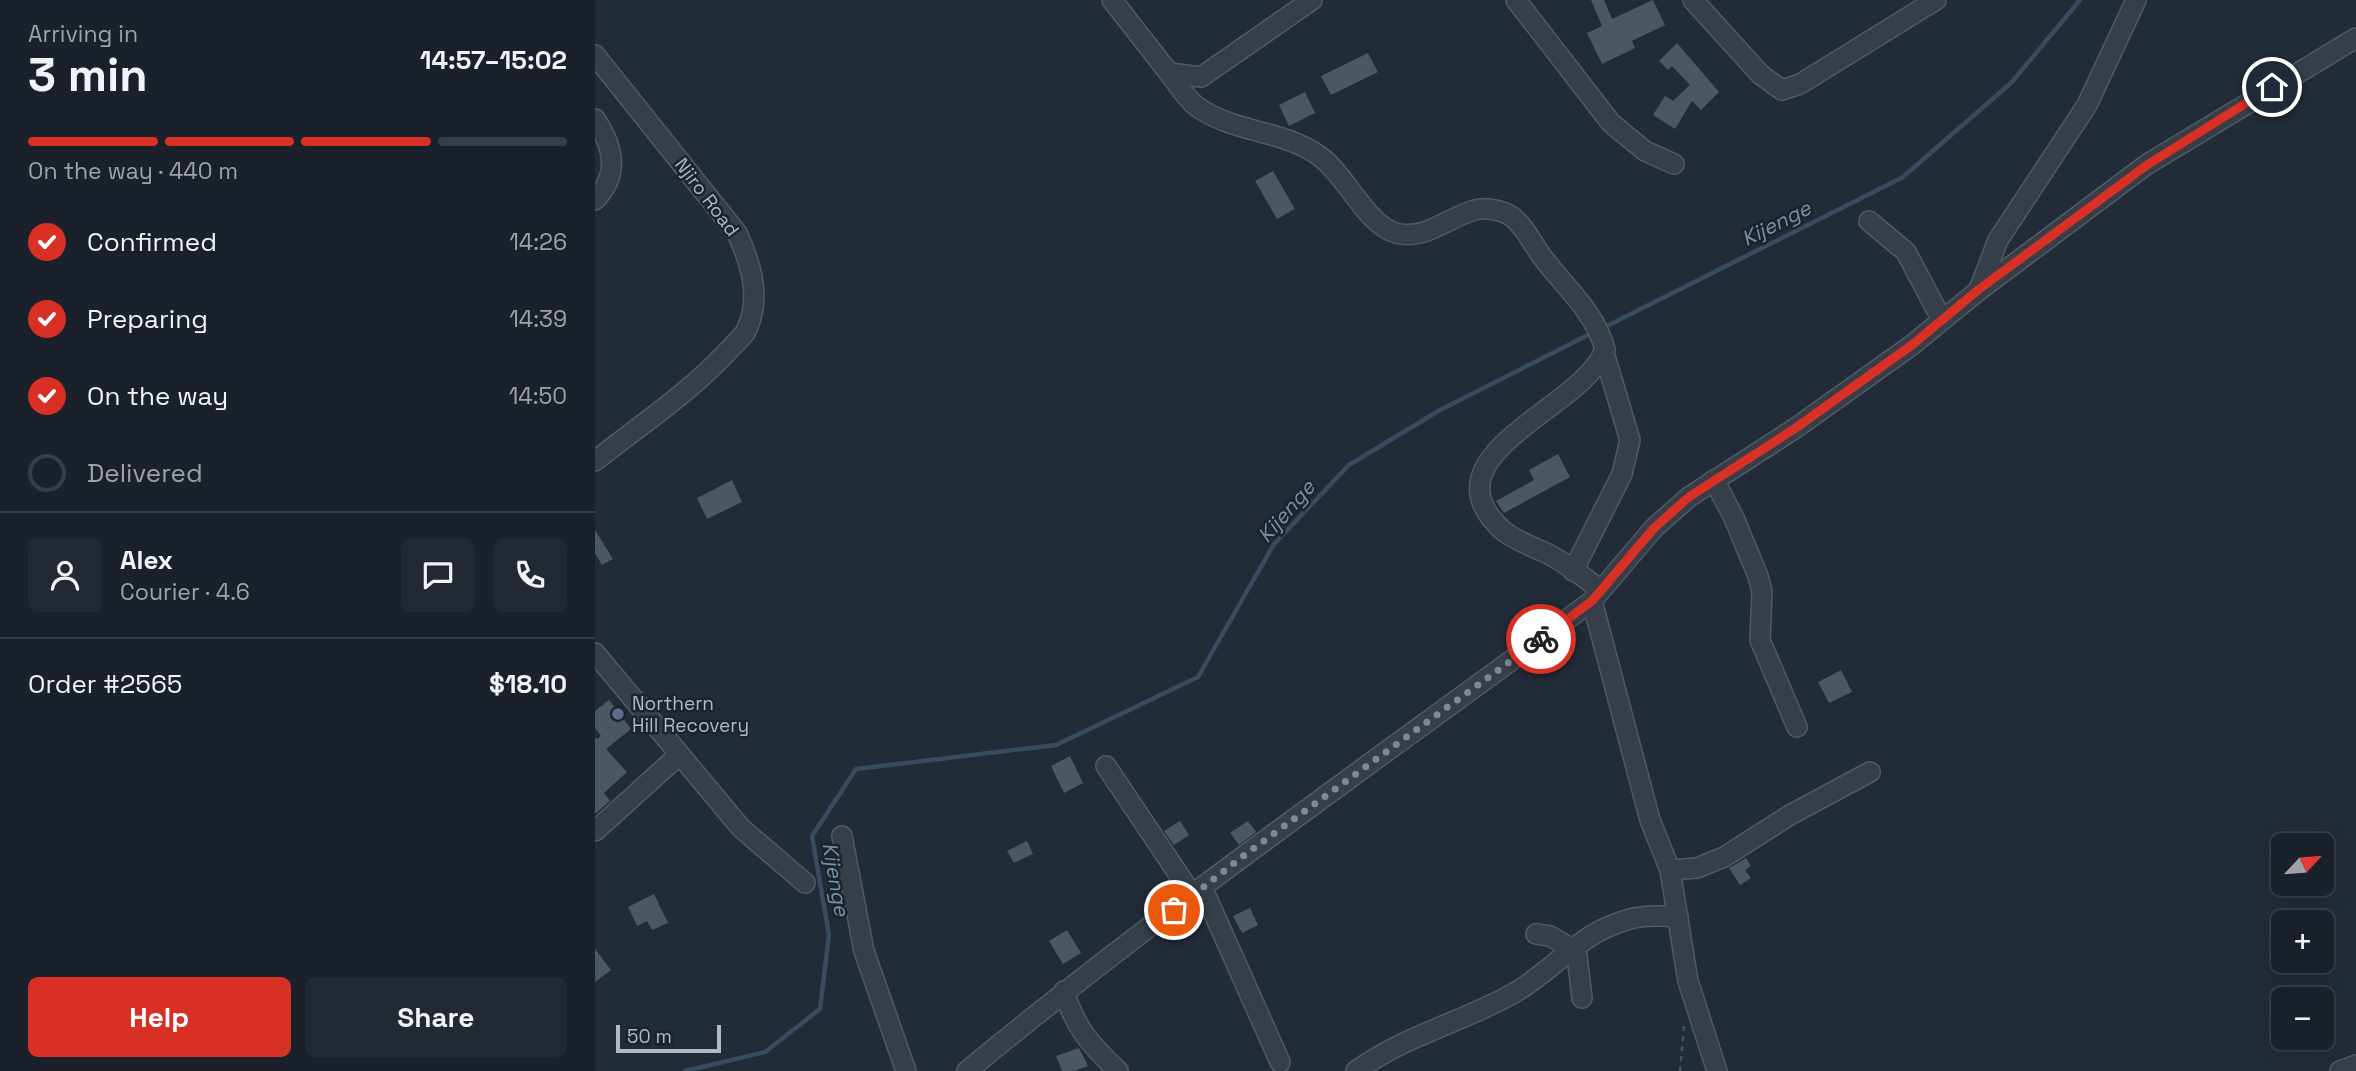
<!DOCTYPE html>
<meta charset="utf-8">
<style>
body{margin:0;font-family:"Space Grotesk",sans-serif;background:#232932;color:#f1f3f6;height:100vh;display:flex;flex-direction:column;font-size:26px;white-space:nowrap}
*{box-sizing:border-box;margin:0}
p{font-size:23px;color:#9fa3a8}
.icon{flex:none;width:38px;height:38px;fill:none;stroke:currentColor;stroke-width:2;stroke-linecap:round;stroke-linejoin:round}
.map{position:relative;flex:1;overflow:hidden}
.sheet{display:flex;flex-direction:column;background:#1a212a;width:595px}
.sheet>*{flex:none}
.needle{width:46px;rotate:64deg}
.buttons{position:absolute;left:1676px;top:833px;display:grid;gap:14px}
.buttons a{display:grid;place-items:center;width:63px;height:63px;border-radius:10px;background:#1a212a;box-shadow:0 4px 18px #0003,0 0 0 2px #383e47;font-size:35px}
.scale{position:absolute;left:21px;bottom:18px;width:105px;box-sizing:border-box;padding-left:7px;border:4px solid #b1b9c4;border-top:0;font-size:19px;line-height:24px;white-space:nowrap;color:#b1b9c4;-webkit-text-stroke:5px #1b232d;paint-order:stroke}
.pin{position:absolute;display:grid;place-items:center;width:60px;height:60px;color:#fff;margin:-30px;border:4px solid #fff;border-radius:50%;box-shadow:0 2px 7px #0007}
.courier{position:absolute;display:grid;place-items:center;width:70px;height:70px;margin:-35px;border:5px solid #d93025;border-radius:50%;background:#fff;color:#222;box-shadow:0 2px 9px #0007}
.overview em{font-style:normal;font-weight:700}
.overview div{display:flex;flex-direction:column-reverse}
.overview{display:flex;align-items:center;justify-content:space-between;height:119px;padding:0 28px}
h1{font-size:46px;font-weight:700;line-height:52px}
.bar{display:grid;grid-template-columns:repeat(4,1fr);gap:10px 7px;align-content:center;height:84px;padding:0 28px}
.bar i{height:9px;border-radius:5px;background:#383e47}
.bar .on{background:#d93025}
.bar p{grid-column:span 4}
.line{display:flex;align-items:center;gap:18px;padding:0 28px;border-top:2px solid #383e47}
.line div{flex:1}
.round{display:grid;place-items:center;flex:none;width:74px;height:74px;border-radius:10px;background:#232932}
ol{padding:0 28px;list-style:none}
li{display:flex;align-items:center;gap:21px;height:77px}
li p{margin-inline-start:auto}
li .icon{padding:7px;border-radius:50%;background:#d93025;color:#fff;stroke-width:4}
li:last-child{color:#9fa3a8}
li i{width:38px;height:38px;border:4px solid #383e47;border-radius:50%}
.primary-button{display:flex;gap:14px;margin-top:auto;padding:14px 28px}
.primary-button a{flex:1;height:80px;border-radius:10px;background:#d93025;color:#fff;font-size:28px;font-weight:700;line-height:80px;text-align:center}
.primary-button a+a{background:#232932;color:#f1f3f6}
main{display:flex;flex:1;min-height:0}
.map>svg:first-child{display:block}
</style>
<main>
<section class="sheet">
<div class="overview"><div><h1>3 min</h1><p>Arriving in</p></div><em>14:57–15:02</em></div>
<div class="bar"><i class="on"></i><i class="on"></i><i class="on"></i><i></i><p>On the way · 440 m</p></div>
<ol>
<li><svg class="icon" aria-label="check" viewBox="0 0 24 24"><path d="M5 12l5 5 9-10"/></svg>Confirmed<p>14:26</p></li>
<li><svg class="icon" aria-label="check" viewBox="0 0 24 24"><path d="M5 12l5 5 9-10"/></svg>Preparing<p>14:39</p></li>
<li><svg class="icon" aria-label="check" viewBox="0 0 24 24"><path d="M5 12l5 5 9-10"/></svg>On the way<p>14:50</p></li>
<li><i></i>Delivered</li>
</ol>
<div class="line" style="height:126px"><a class="round"><svg class="icon" aria-label="person" viewBox="0 0 24 24"><circle cx="12" cy="8" r="4"/><path d="M4 21q1-7 8-7t8 7"/></svg></a><div><b>Alex</b><p>Courier · 4.6</p></div><a class="round"><svg class="icon" aria-label="chat" viewBox="0 0 24 24"><path d="M4 5h16v11H9l-5 4z"/></svg></a><a class="round"><svg class="icon" aria-label="phone" viewBox="0 0 24 24"><path d="M5 4h4l2 5-3 2q2 4 5 5l2-3 5 2v4C11 20 4 13 5 4z"/></svg></a></div>
<div class="line" style="height:91px"><div>Order #2565</div><b>$18.10</b></div>
<div class="primary-button"><a>Help</a><a>Share</a></div>
</section>
<div class="map">
<svg width="1761" height="1071" viewBox="0 0 1761 1071">
<rect width="100%" height="100%" fill="#222c38"/>
<g fill="none" stroke-linecap="round" stroke-linejoin="round">
<g stroke="#394b60" stroke-width="4.5">
<polyline points="1008,328 1308,177 1417,82 1485,0"/>
<polyline points="90,1071 170,1052 225,1009 234,935 217,836 261,769 461,745 603,677 679,544 754,465 845,410 997,333"/>
</g>
</g>
<g fill="#4b5763">
<polygon points="996,0 1009,0 1017,19 1058,0 1070,25 1037,41 1040,48 1007,64 992,33 1007,26"/>
<polygon points="1082,43 1124,92 1106,110 1097,101 1080,129 1058,115 1070,96 1078,101 1095,85 1077,66 1073,70 1064,61"/>
<polygon points="773,53 783,72 736,95 726,76"/>
<polygon points="710,92 720,113 694,126 684,105"/>
<polygon points="678,171 700,209 682,219 660,181"/>
<polygon points="963,454 975,477 909,513 901,501 939,480 934,470"/>
<polygon points="137,480 147,502 112,519 102,498"/>
<polygon points="0,530 18,559 7,565 0,553"/>
<polygon points="1246,670 1257,692 1234,703 1223,682"/>
<polygon points="14,700 36,729 11,749 32,772 9,793 15,801 0,814 0,738 2,739 6,736 0,728 0,711"/>
<polygon points="475,756 488,783 469,793 456,766"/>
<polygon points="585,821 594,835 579,845 569,831"/>
<polygon points="653,821 661,832 644,845 635,833"/>
<polygon points="432,841 438,854 419,863 412,851"/>
<polygon points="1151,858 1156,866 1150,870 1156,878 1145,885 1134,868"/>
<polygon points="59,894 73,923 57,930 52,921 42,926 33,907"/>
<polygon points="655,908 663,925 647,933 638,916"/>
<polygon points="472,930 486,953 468,964 454,941"/>
<polygon points="0,949 16,970 0,982"/>
<polygon points="484,1048 493,1066 479,1071 467,1071 461,1056"/>
</g>
<g fill="none" stroke-linecap="round" stroke-linejoin="round">
<g stroke="#515963" stroke-width="22">
<g id="minor">
<polyline points="517,0 574,73 606,77 717,0"/>
<polyline points="921,0 1016,123 1050,151 1079,164"/>
<polyline points="1098,0 1166,75 1187,90 1205,84 1341,0"/>
<path d="M 0,55 L 142,233 C 156,264 167,298 151,331 C 147,338 138,345 133,351 C 94,393 44,426 0,461"/>
<path d="M 574,73 C 582,83 591,98 601,106 C 639,134 690,129 727,158 C 751,176 772,225 801,233 C 829,241 854,217 880,210 C 890,207 907,210 916,216 C 930,226 938,245 948,258 C 971,288 999,311 1010,349 C 991,408 827,453 906,529 C 920,541 937,546 953,554 C 972,563 989,578 1006,590"/>
<path d="M 0,119 C 19,147 25,174 0,200"/>
<polyline points="1274,221 1311,252 1347,320"/>
<polyline points="1384,290 1403,240 1492,105 1541,0"/>
<polyline points="1119,480 1139,518 1163,576 1167,591 1165,640 1202,727"/>
<polyline points="978,571 1027,474 1035,440 1009,353"/>
<polyline points="0,653 146,828 210,883"/>
<polyline points="511,766 598,896"/>
<polyline points="0,831 84,755"/>
<polyline points="247,836 269,951 311,1071"/>
<polyline points="1075,870 1102,868 1129,857 1195,815 1275,772"/>
<polyline points="607,887 685,1062"/>
<polyline points="941,934 955,936 977,949"/>
<polyline points="981,947 987,998"/>
<path d="M 469,991 C 480,1028 496,1045 523,1071"/>
<path d="M 372,1071 C 573,905 788,756 997,601"/>
<path d="M 761,1071 C 813,1034 866,1023 919,993 C 953,974 979,941 1015,926 C 1040,915 1056,915 1083,917"/>
<polyline points="1122,1071 1093,981 1075,870 1055,820 997,601 1059,528 1094,497 1202,427 1317,345 1383,291 1551,165 1761,38"/>
<polyline points="1745,1071 1761,1065"/>
</g>
</g>
<polyline stroke="#425456" stroke-width="2.5" stroke-dasharray="5 5" stroke-linecap="butt" points="1085,1071 1089,1026"/>
<use href="#minor" stroke="#363e48" stroke-width="19"/>
</g>
<g fill="none" stroke-linecap="round" stroke-linejoin="round">
<polyline stroke="#7f8893" stroke-width="7" stroke-dasharray="0 12.6" points="579,910 651,854 946,639"/>
<polyline stroke="#d93025" stroke-width="9" points="946,639 997,601 1059,528 1094,497 1202,427 1317,345 1383,290 1552,165 1677,87"/>
</g>
<circle fill="#5c6f8a" stroke="#1b232d" stroke-width="2.5" cx="23" cy="714" r="7"/>
<g text-anchor="middle" dominant-baseline="central" stroke-width="5" stroke-linejoin="round" paint-order="stroke">
<g font-size="19" fill="#b1b9c4" stroke="#1b232d">
<text transform="translate(112 197) rotate(53)">Njiro Road</text>
</g>
<g font-size="19" fill="#b1b9c4" stroke="#1b232d" text-anchor="start">
<text x="37" y="703">Northern<tspan x="37" dy="22">Hill Recovery</tspan></text>
</g>
<g font-size="21" font-style="italic" fill="#7a91aa" stroke="#1b232d">
<text transform="translate(1181 223) rotate(-27)">Kijenge</text>
<text transform="translate(691 511) rotate(-49)">Kijenge</text>
<text transform="translate(241 879) rotate(80)">Kijenge</text>
</g>
</g>
</svg>
<div class="buttons">
<a><svg class="needle" viewBox="-14 -14 28 28"><path d="M0-13l5 13h-10z" fill="#e53935"/><path d="M0 13l5-13h-10z" fill="#9fa3a8"/></svg></a>
<a>+</a>
<a>−</a>
</div>
<div class="scale">50 m</div>
<div class="pin" style="left:579px;top:910px;background:#ea580c"><svg class="icon" aria-label="bag" viewBox="0 0 24 24"><path d="M5 8h14l-1 12H6zM9 8a3 3 0 0 1 6 0"/></svg></div>
<div class="pin" style="left:1677px;top:87px;background:#1f2937"><svg class="icon" aria-label="home" viewBox="0 0 24 24"><path d="M3 11l9-7 9 7M6 9v11h12V9"/></svg></div>
<div class="courier" style="left:946px;top:639px"><svg class="icon" aria-label="bike" viewBox="0 0 24 24"><circle cx="6" cy="16" r="4"/><circle cx="18" cy="16" r="4"/><path d="M6 16l4-8h5l3 8M10 8l3 8H6M13 5h3"/></svg></div>
</div>
</main>
